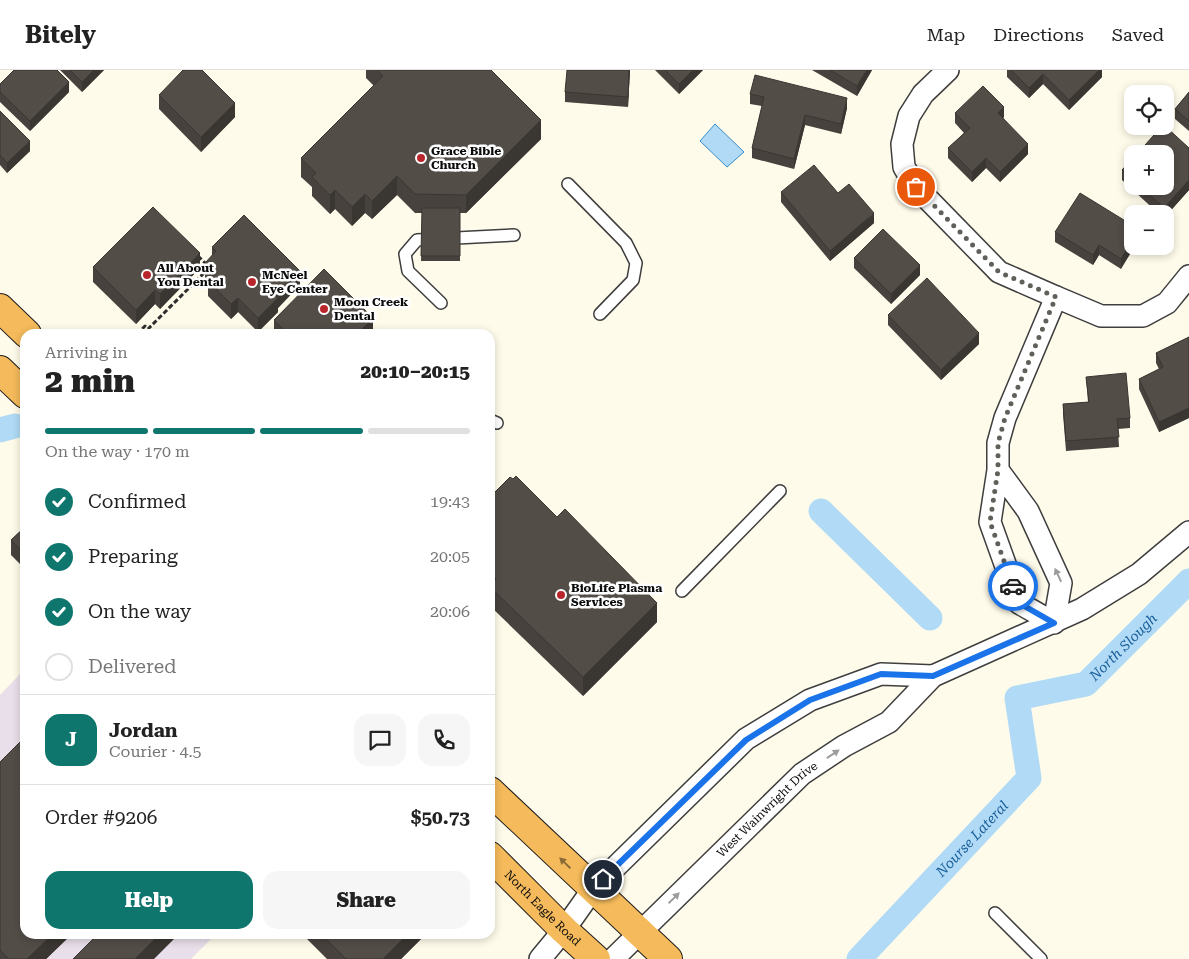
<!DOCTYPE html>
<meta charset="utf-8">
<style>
body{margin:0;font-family:"Roboto Serif",serif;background:#f6f6f6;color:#222;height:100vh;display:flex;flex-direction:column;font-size:19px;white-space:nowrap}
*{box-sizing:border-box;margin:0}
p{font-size:16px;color:#767676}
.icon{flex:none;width:28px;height:28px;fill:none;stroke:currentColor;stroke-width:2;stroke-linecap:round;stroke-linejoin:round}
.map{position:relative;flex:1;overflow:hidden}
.details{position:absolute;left:20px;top:259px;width:475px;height:610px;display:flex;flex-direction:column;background:#fff;border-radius:15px;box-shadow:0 2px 8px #0003}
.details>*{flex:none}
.fabs{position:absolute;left:1124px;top:15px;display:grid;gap:10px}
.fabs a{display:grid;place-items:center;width:50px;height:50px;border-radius:10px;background:#fff;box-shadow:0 2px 8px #0003;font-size:25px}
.pin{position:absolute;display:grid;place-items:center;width:42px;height:42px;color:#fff;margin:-21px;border:2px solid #fff;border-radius:50%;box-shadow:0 1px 5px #0007}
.courier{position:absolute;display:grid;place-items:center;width:50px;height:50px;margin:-25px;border:4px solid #1a73e8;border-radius:50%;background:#fff;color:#222;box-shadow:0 1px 6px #0007}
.headline em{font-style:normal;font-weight:800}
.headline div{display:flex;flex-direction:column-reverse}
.headline{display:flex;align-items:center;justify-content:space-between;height:85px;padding:0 25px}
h1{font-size:32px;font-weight:800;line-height:38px}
.bar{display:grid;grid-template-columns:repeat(4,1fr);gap:8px 5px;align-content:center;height:60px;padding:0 25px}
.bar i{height:6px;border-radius:4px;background:#e0e0e0}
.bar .selected{background:#0f766e}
.bar p{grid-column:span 4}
.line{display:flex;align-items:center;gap:12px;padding:0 25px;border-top:1px solid #e0e0e0}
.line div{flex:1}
.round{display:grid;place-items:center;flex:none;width:52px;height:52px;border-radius:15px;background:#f6f6f6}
ol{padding:0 25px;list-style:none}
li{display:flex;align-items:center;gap:15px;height:55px}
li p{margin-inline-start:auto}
li .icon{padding:5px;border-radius:50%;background:#0f766e;color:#fff;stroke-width:4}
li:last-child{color:#767676}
li i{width:28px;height:28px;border:2px solid #e0e0e0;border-radius:50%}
.button{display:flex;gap:10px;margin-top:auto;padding:10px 25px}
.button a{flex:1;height:58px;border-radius:15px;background:#0f766e;color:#fff;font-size:20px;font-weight:800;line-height:58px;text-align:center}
.button a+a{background:#f6f6f6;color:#222}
header{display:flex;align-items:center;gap:30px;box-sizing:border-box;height:70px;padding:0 25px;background:#fff;border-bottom:1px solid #e0e0e0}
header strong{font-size:24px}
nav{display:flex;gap:28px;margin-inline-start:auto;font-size:18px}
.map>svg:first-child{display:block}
</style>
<header>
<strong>Bitely</strong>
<nav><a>Map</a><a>Directions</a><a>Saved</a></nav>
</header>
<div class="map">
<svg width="1189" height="889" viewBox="0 0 1189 889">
<rect width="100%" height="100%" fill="#fffbea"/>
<polygon fill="#e9dfea" points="25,599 25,864 216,864 191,889 0,889 0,625"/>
<polygon fill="#b0daf5" stroke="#388dca" points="715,54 744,82 727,97 700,71"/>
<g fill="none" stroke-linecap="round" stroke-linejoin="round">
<g stroke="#b0daf5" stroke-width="25">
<polyline points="0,360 15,356"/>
<polyline points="821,441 930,548"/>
<path id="s1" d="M 859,889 L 1029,708 L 1017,628 L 1086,614 L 1189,511"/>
</g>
<g stroke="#3e3e3e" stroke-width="14">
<g id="service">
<polyline points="568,114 626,173 636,193 633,210 600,244"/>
<polyline points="441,233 408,201 405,184 417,170 514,165"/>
<polyline points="490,350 497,353"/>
<polyline points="682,521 780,421"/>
<polyline points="995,843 1041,889"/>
</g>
</g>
<g stroke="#3e3e3e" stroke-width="24">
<g id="minor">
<polyline points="948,0 923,24 909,46 902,74 904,97 916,117 999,202 1056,227 1005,348 998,373 998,400 990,452 1019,533 1054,553 1061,513 1028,441 998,400"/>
<polyline points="1056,227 1101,246 1143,246 1167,233 1189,206"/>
<polyline points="540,889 564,860 593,819 746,669 810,630 881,604 933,606"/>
<path id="s2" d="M 613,889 L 802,704 L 844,676 L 889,652 L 933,606 L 1082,539 L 1139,504 L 1189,462"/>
</g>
</g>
<g stroke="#1c1c1c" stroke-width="30">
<g id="trunk">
<polyline points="0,238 27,264"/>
<polyline points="0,300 25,324"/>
<polyline points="490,721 668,889"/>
<path id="s3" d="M 490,786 L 564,860 L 596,889"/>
</g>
</g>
<g stroke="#2d2d2d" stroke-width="3" stroke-dasharray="5 2.5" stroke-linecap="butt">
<polyline points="198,186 208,196"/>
<polyline points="137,264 145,256 148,259 207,200"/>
</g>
<use href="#service" stroke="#fff" stroke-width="11"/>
<use href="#minor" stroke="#fff" stroke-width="21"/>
<use href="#trunk" stroke="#f4ba5b" stroke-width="28"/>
</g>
<g fill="#47423e">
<polygon points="60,0 104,0 82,22"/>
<polygon points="366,0 491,0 541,69 466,143 460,143 460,191 421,191 422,143 415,143 397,125 372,149 365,143 352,156 335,139 330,144 312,126 312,117 301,107 301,88 374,16 366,8"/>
<polygon points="630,0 628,37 565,32 565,22"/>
<polygon points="655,0 703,0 679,24"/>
<polygon points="812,0 872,0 857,26"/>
<polygon points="1007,0 1102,0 1102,7 1069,40 1043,14 1029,28 1007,7"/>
<polygon points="0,14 69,22 30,61 0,32"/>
<polygon points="1189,22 1189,61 1175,49 1175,39"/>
<polygon points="750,24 847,38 841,64 805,55 794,99 752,88 752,78 762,36 750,34"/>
<polygon points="159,25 235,47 201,82 159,39"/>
<polygon points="0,41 30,81 7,103 0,95"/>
<polygon points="955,43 1004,47 1003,48 1028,84 1000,112 986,98 972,112 948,88 948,78 964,63 955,53"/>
<polygon points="1189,78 1189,120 1165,147 1165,144 1159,144 1122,110 1122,100 1132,89 1132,116 1165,116"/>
<polygon points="781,122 838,123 874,153 830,191 781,132"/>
<polygon points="1132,155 1121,199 1099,185 1093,195 1055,172 1055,162"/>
<polygon points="212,177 300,215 278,238 278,242 258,262 238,242 231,249 208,226 208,211 205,208 205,193 212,186"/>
<polygon points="854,188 920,205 891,234 854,198"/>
<polygon points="93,197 200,198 160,239 155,234 136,254 93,212"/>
<polygon points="888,245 979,274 941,310 888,255"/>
<polygon points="274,250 373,263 372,264 274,264"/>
<polygon points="1189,267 1189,348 1159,362 1139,319 1139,309 1159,299 1156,293 1156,283"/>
<polygon points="1086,307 1130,348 1130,358 1118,359 1119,377 1066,381 1063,344 1063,334 1088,332"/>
<polygon points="490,425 657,552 583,626 490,536"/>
<polygon points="25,457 25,499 11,485 11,470"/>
<polygon points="0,692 25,864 72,864 46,889 0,889"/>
<polygon points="302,864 426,864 401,889 327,889"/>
</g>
<g fill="#3a3632">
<polygon points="94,0 104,0 82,22 82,12"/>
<polygon points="629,0 630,0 628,37 628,27"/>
<polygon points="693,0 703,0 679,24 679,14"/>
<polygon points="867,0 872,0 857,26 857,16"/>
<polygon points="1099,0 1102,0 1102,7 1069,40 1069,30"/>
<polygon points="1043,4 1043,14 1029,28 1029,18"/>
<polygon points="69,12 69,22 30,61 30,51"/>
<polygon points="847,28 847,38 841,64 841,54"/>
<polygon points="235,33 235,47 201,82 201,67"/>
<polygon points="1004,37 1004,47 998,53 998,43"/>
<polygon points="805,45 805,55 794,99 794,89"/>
<polygon points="541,50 541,69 466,143 466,125"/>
<polygon points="30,71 30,81 7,103 7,93"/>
<polygon points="1028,74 1028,84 1000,112 1000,102"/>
<polygon points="986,88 986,98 972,112 972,102"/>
<polygon points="397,106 397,125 372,149 372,131"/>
<polygon points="1189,110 1189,120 1165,147 1165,144 1164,144 1164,138"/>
<polygon points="335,120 335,139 330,144 330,125"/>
<polygon points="365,124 365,143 352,156 352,137"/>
<polygon points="874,143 874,153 830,191 830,181"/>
<polygon points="1132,171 1132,176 1135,176 1121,199 1121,189"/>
<polygon points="1099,175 1099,185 1093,195 1093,185"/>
<polygon points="200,183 200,198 160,239 160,224"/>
<polygon points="920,195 920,205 891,234 891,224"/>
<polygon points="300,201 300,215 278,238 278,242 258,262 258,248 275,225"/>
<polygon points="155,220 155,234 136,254 136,240"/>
<polygon points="238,228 238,242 231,249 231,234"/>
<polygon points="373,248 373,263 372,264 357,264"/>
<polygon points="979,263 979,274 941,310 941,300"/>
<polygon points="1189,338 1189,348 1159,362 1159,352"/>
<polygon points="657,533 657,552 583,626 583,607"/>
<polygon points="53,864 72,864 46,889 27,889"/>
<polygon points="160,864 179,864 154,889 135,889"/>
<polygon points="408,864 426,864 401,889 383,889"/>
</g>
<g fill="#534d48" stroke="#3a3632">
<polygon points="14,0 57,0 69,12 30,51 0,22 0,14"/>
<polygon points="70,0 94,0 82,12"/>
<polygon points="183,0 202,0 235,33 201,67 159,25"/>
<polygon points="377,0 491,0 541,50 466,125 415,124 397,106 372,131 365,124 352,137 335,120 330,125 312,107 316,103 301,88 383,6"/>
<polygon points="567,0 629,0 628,27 565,22"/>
<polygon points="665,0 693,0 679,14"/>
<polygon points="830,0 867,0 857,16"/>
<polygon points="1011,0 1099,0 1069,30 1043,4 1029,18"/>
<polygon points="755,5 847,28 841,54 805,45 794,89 752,78 764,27 750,24"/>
<polygon points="983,16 1004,37 998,43 1028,74 1000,102 986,88 972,102 948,78 970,58 955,43"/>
<polygon points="1189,22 1189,51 1175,39"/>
<polygon points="0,41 30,71 7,93 0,85"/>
<polygon points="1162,56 1165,56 1189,78 1189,110 1164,138 1140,116 1165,116 1165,84 1137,84"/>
<polygon points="1132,89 1132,109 1122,100"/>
<polygon points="814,95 838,123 849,114 874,143 830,181 781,122"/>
<polygon points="1080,123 1132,155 1132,171 1121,189 1099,175 1093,185 1055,162"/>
<polygon points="153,137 200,183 160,224 155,220 136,240 93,197"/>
<polygon points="422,138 460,138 460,186 421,186"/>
<polygon points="244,145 300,201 275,225 278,228 258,248 238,228 231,234 208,211 215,204 205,193 216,181 212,177"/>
<polygon points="883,159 920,195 891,224 854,188"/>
<polygon points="324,199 373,248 357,264 279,264 283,259 274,250"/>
<polygon points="927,208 979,263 941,300 888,245"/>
<polygon points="1189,267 1189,338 1159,352 1139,309 1163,297 1156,283"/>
<polygon points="1126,303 1130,348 1117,349 1119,367 1066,371 1063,334 1089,332 1086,307"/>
<polygon points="516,406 557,447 565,439 657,533 583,607 490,517 490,516 496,509 490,503 490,425 491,426 510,407 513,409"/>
<polygon points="25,457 25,484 11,470"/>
<polygon points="20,672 25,677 25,864 53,864 27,889 9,889 0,880 0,692"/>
<polygon points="98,864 160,864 135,889 73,889"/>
<polygon points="321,864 408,864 383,889 346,889"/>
</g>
<defs><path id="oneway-solid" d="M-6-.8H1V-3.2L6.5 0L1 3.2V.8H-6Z" transform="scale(1.25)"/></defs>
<g fill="#9d9d9d">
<use href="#oneway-solid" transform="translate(1058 505) rotate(-115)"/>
<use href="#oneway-solid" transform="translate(833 684) rotate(-34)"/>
<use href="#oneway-solid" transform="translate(674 828) rotate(-44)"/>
</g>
<use fill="#8b6b37" href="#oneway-solid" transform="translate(565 793) rotate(-136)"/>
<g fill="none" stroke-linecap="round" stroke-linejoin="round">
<polyline stroke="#605f59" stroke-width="5" stroke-dasharray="0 9" points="916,117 999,202 1056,227 1005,348 998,373 998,400 990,452 1013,516"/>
<polyline stroke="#1a73e8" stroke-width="6" points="603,809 746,670 810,630 881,604 933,606 1054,553 1019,533 1013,516"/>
</g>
<g fill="#b8262b" stroke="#fff" stroke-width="2">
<circle cx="421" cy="88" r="5"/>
<circle cx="147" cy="205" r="5"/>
<circle cx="252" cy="212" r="5"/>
<circle cx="324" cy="239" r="5"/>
<circle cx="561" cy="525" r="5"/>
</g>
<g text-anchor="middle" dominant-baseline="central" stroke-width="5" stroke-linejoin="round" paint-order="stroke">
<g font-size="12" font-weight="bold" fill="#0b0b0b" stroke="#fff" text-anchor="start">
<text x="431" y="81">Grace Bible<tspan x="431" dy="14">Church</tspan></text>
<text x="157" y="198">All About<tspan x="157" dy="14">You Dental</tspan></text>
<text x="262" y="205">McNeel<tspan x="262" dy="14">Eye Center</tspan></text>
<text x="334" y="232">Moon Creek<tspan x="334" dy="14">Dental</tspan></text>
<text x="571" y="518">BioLife Plasma<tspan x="571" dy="14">Services</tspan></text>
</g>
<g font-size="12" fill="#0b0b0b" stroke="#fff">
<text stroke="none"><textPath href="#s2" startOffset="215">West Wainwright Drive</textPath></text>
<text stroke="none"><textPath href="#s3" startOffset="74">North Eagle Road</textPath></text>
</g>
<g font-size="14" font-style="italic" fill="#185e9a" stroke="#fff">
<text stroke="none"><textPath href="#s1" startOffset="452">North Slough</textPath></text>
<text stroke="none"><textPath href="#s1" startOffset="165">Nourse Lateral</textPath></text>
</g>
</g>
</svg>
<div class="fabs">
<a><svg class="icon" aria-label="locate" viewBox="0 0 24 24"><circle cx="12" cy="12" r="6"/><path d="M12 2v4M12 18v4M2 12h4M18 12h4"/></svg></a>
<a>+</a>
<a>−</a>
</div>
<div class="pin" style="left:916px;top:117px;background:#ea580c"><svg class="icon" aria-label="bag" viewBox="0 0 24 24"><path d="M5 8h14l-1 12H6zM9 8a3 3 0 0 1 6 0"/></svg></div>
<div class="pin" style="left:603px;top:809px;background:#1f2937"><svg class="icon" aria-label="home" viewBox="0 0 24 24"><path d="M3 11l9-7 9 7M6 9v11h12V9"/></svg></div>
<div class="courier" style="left:1013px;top:516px"><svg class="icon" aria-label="car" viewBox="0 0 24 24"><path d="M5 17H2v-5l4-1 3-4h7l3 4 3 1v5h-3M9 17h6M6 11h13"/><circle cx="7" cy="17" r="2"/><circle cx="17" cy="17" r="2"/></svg></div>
<section class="details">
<div class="headline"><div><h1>2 min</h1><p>Arriving in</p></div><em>20:10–20:15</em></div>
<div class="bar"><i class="selected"></i><i class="selected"></i><i class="selected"></i><i></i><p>On the way · 170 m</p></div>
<ol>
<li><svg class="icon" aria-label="check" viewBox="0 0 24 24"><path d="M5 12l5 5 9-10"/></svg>Confirmed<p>19:43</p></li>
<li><svg class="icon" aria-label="check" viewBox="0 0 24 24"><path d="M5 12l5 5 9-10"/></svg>Preparing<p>20:05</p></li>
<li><svg class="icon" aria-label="check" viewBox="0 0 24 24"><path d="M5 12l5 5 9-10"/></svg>On the way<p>20:06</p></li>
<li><i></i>Delivered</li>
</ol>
<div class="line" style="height:90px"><b class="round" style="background:#0f766e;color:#fff">J</b><div><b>Jordan</b><p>Courier · 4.5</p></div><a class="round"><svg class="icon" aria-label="chat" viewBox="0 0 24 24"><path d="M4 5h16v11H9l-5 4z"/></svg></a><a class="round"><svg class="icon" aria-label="phone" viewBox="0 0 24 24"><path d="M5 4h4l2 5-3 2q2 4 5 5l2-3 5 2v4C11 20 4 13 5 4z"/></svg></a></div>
<div class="line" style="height:65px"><div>Order #9206</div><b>$50.73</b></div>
<div class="button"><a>Help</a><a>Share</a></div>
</section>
</div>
